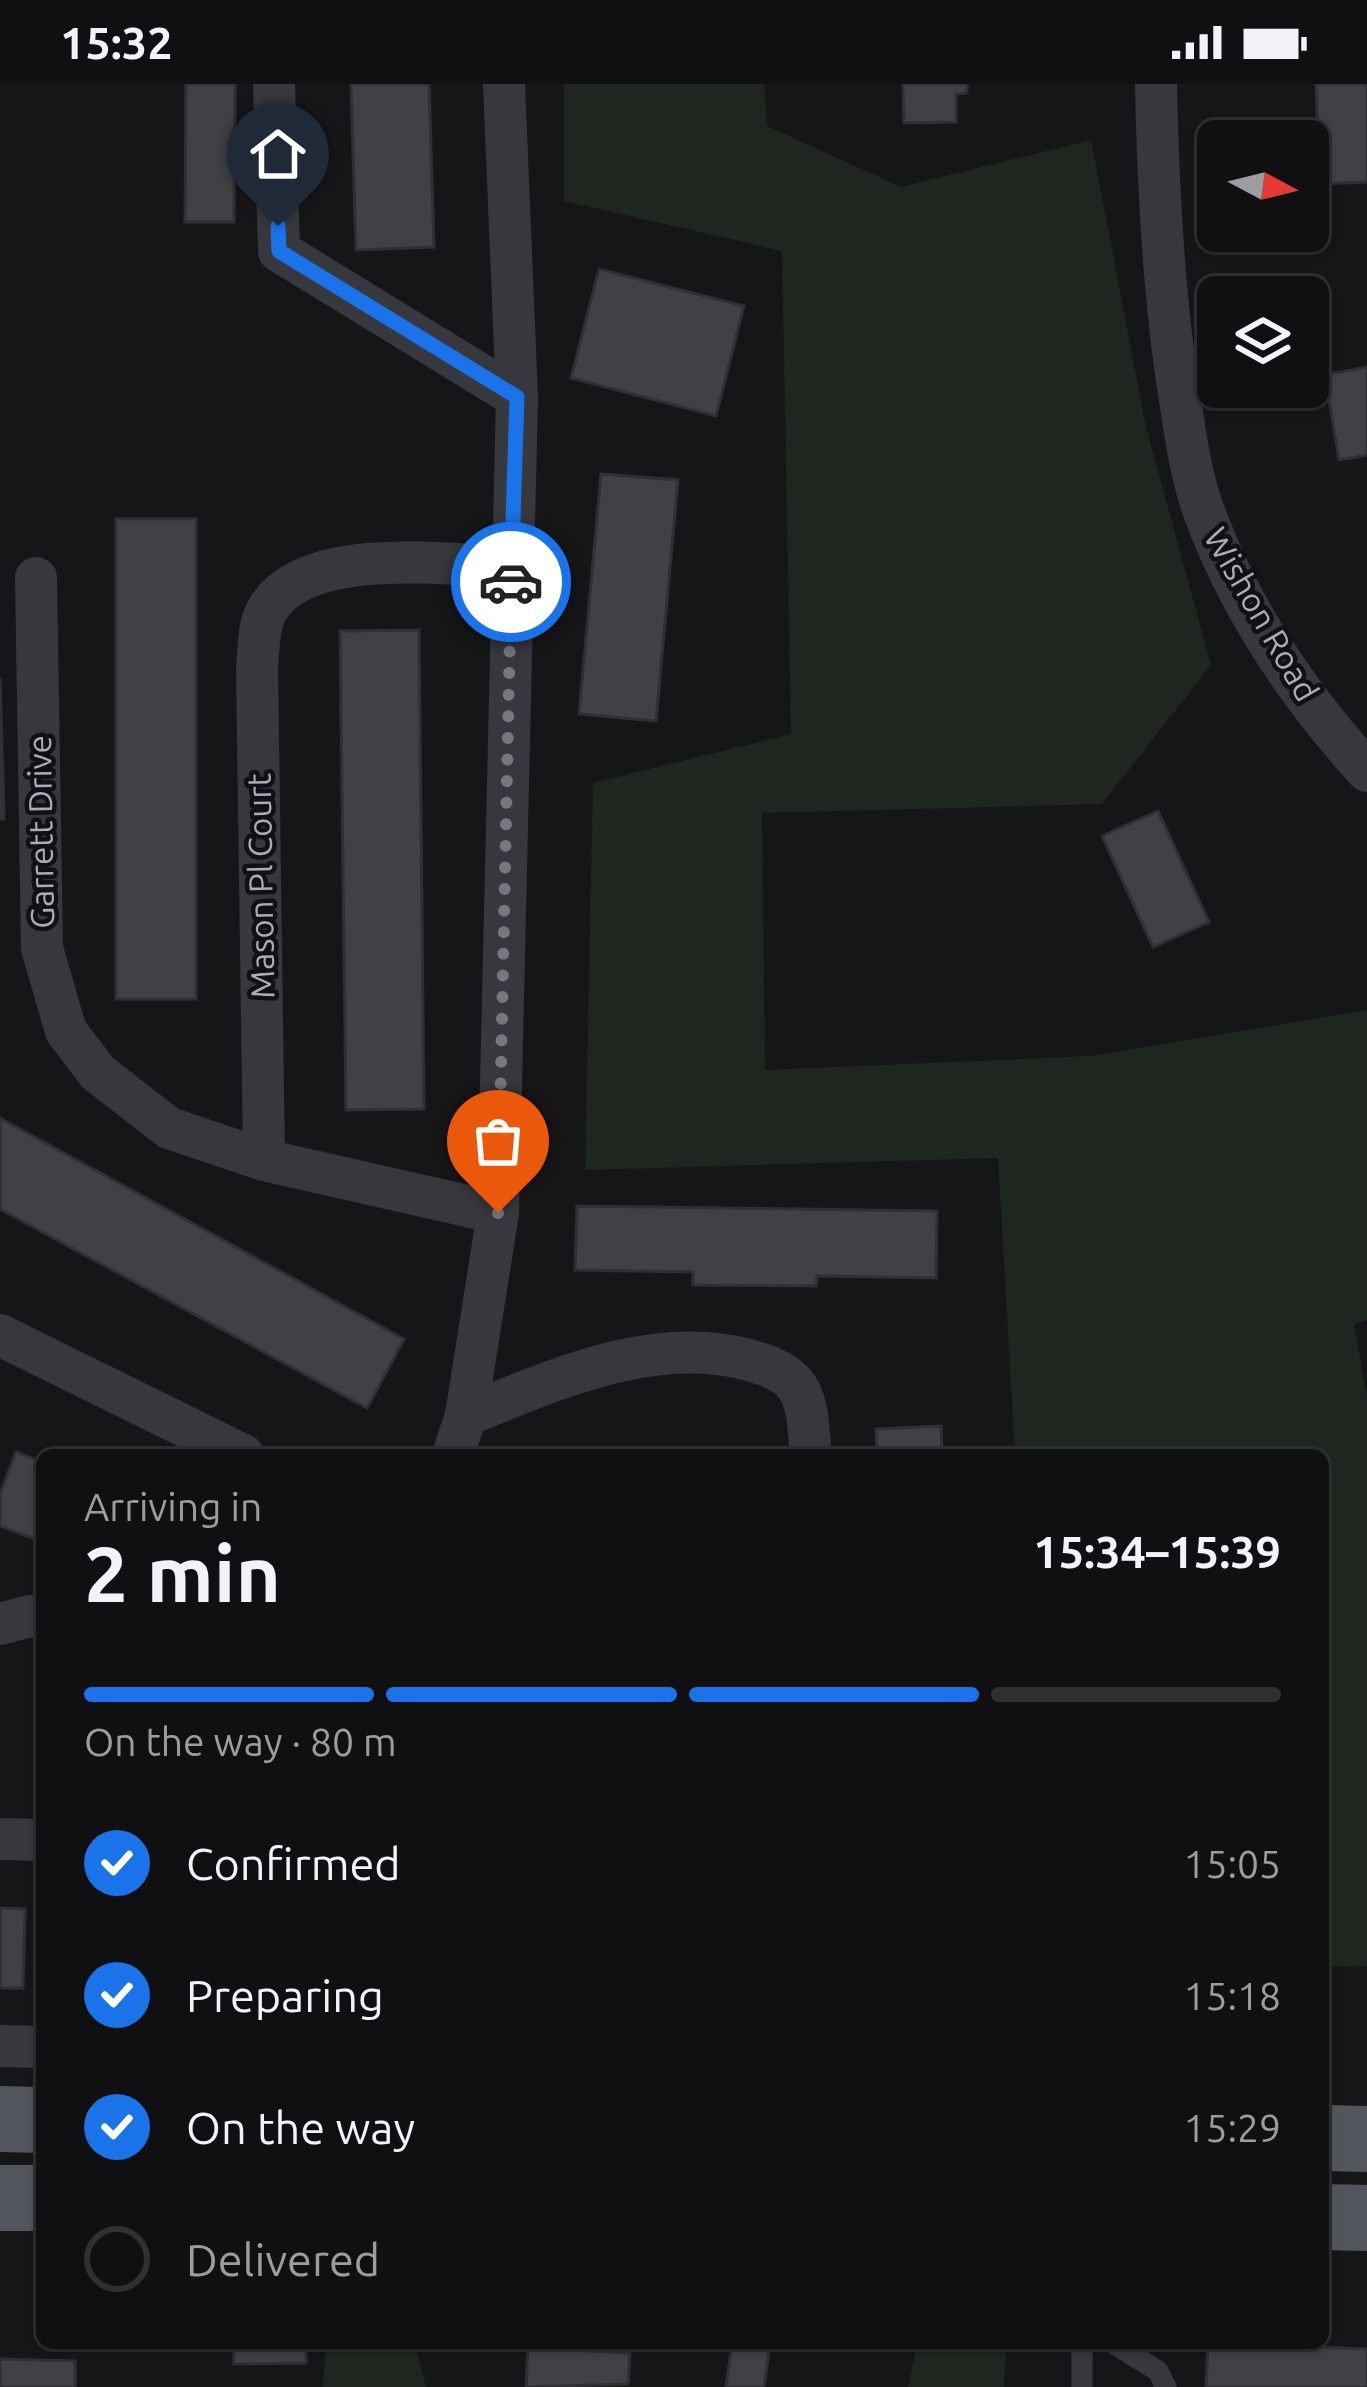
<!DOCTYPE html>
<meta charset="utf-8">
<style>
body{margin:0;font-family:Ubuntu,sans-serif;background:#1e1e20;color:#f1f3f6;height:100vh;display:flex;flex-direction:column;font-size:45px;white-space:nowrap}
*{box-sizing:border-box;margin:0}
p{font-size:39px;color:#9c9d9f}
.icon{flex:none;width:66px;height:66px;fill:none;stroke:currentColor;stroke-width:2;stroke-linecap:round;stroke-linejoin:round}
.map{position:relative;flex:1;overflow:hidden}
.panel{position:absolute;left:36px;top:1365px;width:1293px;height:900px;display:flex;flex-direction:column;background:#101012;border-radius:18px;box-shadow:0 3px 9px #0004,0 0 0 3px #303032}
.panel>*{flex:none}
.needle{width:78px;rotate:97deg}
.fabs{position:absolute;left:1197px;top:36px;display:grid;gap:24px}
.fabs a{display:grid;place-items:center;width:132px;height:132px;border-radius:18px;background:#101012;box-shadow:0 3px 9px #0004,0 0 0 3px #303032;font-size:60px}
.pin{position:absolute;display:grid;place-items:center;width:102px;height:102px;color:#fff;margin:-123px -51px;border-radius:50% 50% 50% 0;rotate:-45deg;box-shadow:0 0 12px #0007}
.pin .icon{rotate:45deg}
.courier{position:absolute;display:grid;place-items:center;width:120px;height:120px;margin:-60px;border:9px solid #1a73e8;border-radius:50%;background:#fff;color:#222;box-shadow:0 3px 15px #0007}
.summary em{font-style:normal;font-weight:700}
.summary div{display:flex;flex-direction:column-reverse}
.summary{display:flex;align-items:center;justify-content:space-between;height:204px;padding:0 48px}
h1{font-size:78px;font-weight:700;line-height:90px}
.bar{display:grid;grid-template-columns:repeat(4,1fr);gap:18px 12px;align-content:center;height:144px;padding:0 48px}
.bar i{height:15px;border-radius:9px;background:#303032}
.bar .on{background:#1a73e8}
.bar p{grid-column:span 4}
ol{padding:0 48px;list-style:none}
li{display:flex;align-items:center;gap:36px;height:132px}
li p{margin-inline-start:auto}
li .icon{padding:12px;border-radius:50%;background:#1a73e8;color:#fff;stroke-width:4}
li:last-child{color:#9c9d9f}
li i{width:66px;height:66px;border:6px solid #303032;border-radius:50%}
.status{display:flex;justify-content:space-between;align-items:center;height:84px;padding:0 60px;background:#101012;direction:ltr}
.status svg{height:33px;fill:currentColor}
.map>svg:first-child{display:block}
</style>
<div class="status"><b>15:32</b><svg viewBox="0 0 49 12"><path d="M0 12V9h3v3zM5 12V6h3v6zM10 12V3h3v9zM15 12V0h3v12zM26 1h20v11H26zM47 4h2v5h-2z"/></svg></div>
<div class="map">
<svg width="1367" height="2303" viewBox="0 0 1367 2303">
<rect width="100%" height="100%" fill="#161618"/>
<g fill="#1e261f">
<polygon points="564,0 764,0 767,42 901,103 1091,56 1146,343 1211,581 1102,720 762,729 765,986 1091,972 1367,926 1367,1236 1354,1240 1367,1314 1367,1882 1323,1883 1323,1371 1015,1371 998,1074 585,1086 593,699 791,650 782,167 564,117"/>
<polygon points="326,2259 415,2259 426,2303 323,2303"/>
<polygon points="917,2259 1006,2259 1004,2303 908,2303"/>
</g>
<g fill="#404145" stroke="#303034" stroke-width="3">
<polygon points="186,0 235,0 234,138 185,138"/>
<polygon points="351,0 429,0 434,163 356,166"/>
<polygon points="903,0 967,0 967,9 956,10 956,38 904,39"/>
<polygon points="1316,0 1367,0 1367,98 1320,100"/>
<polygon points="599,185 744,222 716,332 571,294"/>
<polygon points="1367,283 1367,371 1339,376 1325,291"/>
<polygon points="601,390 678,396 656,637 579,630"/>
<rect x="116" y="435" width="80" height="480"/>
<polygon points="419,546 424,1025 346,1026 340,547"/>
<polygon points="0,594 4,735 0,735"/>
<polygon points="1158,727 1209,838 1153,863 1102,752"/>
<polygon points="0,1034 404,1255 367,1324 0,1125"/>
<polygon points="577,1122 937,1127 936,1194 817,1192 816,1202 693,1201 693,1188 575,1186"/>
<polygon points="941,1342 942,1371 877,1371 876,1345"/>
<polygon points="16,1368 42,1378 42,1458 0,1442 0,1410"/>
<polygon points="0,1824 25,1825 23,1904 0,1904"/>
<polygon points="234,2259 306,2259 306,2279 234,2280"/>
<polygon points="732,2259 770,2259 764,2303 726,2303"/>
<polygon points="1208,2259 1367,2265 1367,2303 1206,2303"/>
<polygon points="528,2264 630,2269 628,2300 526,2303"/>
<polygon points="0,2275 75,2277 75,2303 0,2303"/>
</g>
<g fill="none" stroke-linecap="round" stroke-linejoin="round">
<g stroke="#37383d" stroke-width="21">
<polyline points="1113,2259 1158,2287 1166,2303"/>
<polyline points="1082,2303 1082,2259"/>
</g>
<g stroke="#37383d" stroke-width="42">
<polyline points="274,0 279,167 517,313"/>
<path d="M 1156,0 C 1158,103 1163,208 1179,309 C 1185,348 1190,388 1203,425 C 1238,522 1299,612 1367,687"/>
<polyline points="36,494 42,864 66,947 98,989 169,1044 264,1076 498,1129"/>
<path d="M 264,1076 L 257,582 C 259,565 258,544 266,528 C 302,460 448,481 511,483"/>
<polyline points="0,1251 243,1371"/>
<polyline points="466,1331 498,1129 517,313 504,0"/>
<path d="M 453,1371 L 466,1331 C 553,1297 650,1251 745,1275 C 763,1280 782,1285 794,1299 C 810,1317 808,1349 811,1371"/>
<polyline points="0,1540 30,1532 42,1535"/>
<polyline points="0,1755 42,1756"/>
<polyline points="0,1962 42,1963"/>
</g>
<g stroke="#53555c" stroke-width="66">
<polyline points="0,2035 42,2036"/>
<polyline points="1323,2054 1367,2055"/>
<polyline points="0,2114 42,2114"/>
<polyline points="1323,2133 1367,2134"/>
</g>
</g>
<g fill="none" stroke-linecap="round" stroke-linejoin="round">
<polyline stroke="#757880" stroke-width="12" stroke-dasharray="0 21.6" points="498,1129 511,498"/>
<polyline stroke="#1a73e8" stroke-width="15" points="278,142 279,167 517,313 511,498"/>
</g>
<g text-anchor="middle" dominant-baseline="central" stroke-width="9" stroke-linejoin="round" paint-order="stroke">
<g font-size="33" fill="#a8adb8" stroke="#111113">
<text transform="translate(1262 530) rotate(60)">Wishon Road</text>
<text transform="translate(40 748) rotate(-91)">Garrett Drive</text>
<text transform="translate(260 802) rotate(-91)">Mason Pl Court</text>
</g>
</g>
</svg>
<div class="fabs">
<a><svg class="needle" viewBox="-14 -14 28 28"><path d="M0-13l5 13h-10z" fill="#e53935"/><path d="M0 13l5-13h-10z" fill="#9c9d9f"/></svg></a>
<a><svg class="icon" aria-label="layers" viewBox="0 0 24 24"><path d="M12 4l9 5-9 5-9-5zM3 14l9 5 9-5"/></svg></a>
</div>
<div class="pin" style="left:498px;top:1129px;background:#ea580c"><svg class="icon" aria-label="bag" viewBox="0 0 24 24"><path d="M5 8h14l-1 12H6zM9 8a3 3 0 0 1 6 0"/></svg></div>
<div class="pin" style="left:278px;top:142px;background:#1f2937"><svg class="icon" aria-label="home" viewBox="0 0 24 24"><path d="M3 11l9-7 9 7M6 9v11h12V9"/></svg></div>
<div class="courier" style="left:511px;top:498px"><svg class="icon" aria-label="car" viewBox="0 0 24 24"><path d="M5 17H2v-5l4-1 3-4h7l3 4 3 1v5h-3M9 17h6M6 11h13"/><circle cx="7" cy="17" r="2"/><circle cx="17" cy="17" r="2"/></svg></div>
<section class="panel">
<div class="summary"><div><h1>2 min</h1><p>Arriving in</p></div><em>15:34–15:39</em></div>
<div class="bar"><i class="on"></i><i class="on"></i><i class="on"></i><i></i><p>On the way · 80 m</p></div>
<ol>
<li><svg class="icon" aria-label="check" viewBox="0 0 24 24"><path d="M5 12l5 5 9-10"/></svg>Confirmed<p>15:05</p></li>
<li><svg class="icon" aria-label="check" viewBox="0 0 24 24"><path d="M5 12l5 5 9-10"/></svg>Preparing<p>15:18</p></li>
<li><svg class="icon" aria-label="check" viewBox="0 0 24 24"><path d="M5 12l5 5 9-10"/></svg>On the way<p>15:29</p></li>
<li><i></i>Delivered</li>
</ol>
</section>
</div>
